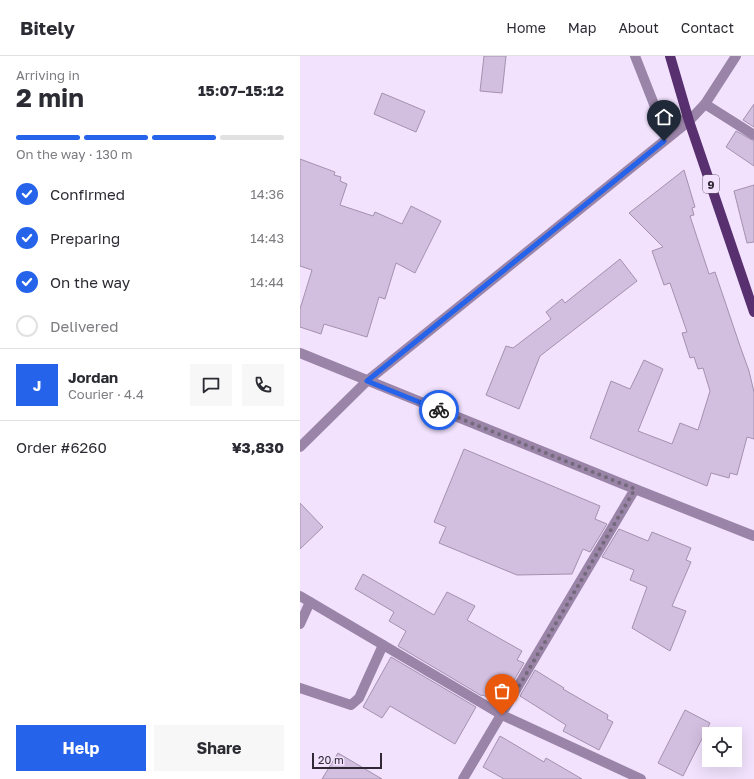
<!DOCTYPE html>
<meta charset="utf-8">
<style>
body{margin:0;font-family:"Golos Text",sans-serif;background:#f7f7f7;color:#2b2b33;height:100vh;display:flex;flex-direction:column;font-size:15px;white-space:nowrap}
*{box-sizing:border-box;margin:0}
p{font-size:13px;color:#7c7c81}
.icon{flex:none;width:22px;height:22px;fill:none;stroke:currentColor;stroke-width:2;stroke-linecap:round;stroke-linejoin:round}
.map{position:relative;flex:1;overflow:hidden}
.details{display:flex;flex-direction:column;background:#fff;width:300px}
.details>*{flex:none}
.controls{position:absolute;left:402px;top:671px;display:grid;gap:8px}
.controls a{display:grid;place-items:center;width:40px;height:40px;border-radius:0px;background:#fff;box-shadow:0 4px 16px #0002;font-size:20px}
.scale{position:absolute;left:12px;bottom:10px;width:70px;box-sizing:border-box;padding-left:4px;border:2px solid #302835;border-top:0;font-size:11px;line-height:14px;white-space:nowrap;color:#302835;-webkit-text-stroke:3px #f2e2fd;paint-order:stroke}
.pin{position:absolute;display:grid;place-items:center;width:34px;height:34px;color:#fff;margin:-41px -17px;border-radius:50% 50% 50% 0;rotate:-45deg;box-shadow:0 0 4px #0007}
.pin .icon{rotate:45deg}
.courier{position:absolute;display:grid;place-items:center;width:40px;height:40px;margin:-20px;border:3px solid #2563eb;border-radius:50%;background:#fff;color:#222;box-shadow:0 1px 5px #0007}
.headline em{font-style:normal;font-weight:700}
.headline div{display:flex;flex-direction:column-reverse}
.headline{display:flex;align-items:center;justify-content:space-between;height:68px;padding:0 16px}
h1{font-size:26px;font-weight:700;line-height:30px}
.bar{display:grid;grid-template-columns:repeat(4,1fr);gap:6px 4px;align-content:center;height:48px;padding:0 16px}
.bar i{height:5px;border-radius:3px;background:#e1e1e2}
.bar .selected{background:#2563eb}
.bar p{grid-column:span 4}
.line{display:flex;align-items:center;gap:10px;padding:0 16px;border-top:1px solid #e1e1e2}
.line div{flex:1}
.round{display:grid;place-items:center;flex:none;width:42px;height:42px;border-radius:0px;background:#f7f7f7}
ol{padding:0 16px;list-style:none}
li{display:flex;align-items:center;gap:12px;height:44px}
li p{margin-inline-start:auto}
li .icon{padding:4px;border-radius:50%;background:#2563eb;color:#fff;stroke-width:4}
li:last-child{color:#7c7c81}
li i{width:22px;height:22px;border:2px solid #e1e1e2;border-radius:50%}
.action{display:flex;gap:8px;margin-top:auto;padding:8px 16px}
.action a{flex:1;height:46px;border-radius:0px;background:#2563eb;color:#fff;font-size:16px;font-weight:700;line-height:46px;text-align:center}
.action a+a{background:#f7f7f7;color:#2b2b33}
header{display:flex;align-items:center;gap:24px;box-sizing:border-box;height:56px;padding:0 20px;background:#fff;border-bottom:1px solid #e1e1e2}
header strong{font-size:19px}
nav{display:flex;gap:22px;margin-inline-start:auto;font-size:14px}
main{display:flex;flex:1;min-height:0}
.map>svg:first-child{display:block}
</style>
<header>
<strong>Bitely</strong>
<nav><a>Home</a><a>Map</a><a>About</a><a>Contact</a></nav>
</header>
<main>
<section class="details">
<div class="headline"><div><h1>2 min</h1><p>Arriving in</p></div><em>15:07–15:12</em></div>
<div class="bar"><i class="selected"></i><i class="selected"></i><i class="selected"></i><i></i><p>On the way · 130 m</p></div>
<ol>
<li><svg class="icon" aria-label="check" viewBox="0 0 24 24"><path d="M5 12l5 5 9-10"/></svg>Confirmed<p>14:36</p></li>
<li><svg class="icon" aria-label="check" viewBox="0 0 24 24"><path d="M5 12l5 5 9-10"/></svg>Preparing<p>14:43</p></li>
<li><svg class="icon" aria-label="check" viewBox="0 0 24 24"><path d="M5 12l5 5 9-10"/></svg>On the way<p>14:44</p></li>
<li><i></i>Delivered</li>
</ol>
<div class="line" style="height:72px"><b class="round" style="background:#2563eb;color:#fff">J</b><div><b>Jordan</b><p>Courier · 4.4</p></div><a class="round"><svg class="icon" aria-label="chat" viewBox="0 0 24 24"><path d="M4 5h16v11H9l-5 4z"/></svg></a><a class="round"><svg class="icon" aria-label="phone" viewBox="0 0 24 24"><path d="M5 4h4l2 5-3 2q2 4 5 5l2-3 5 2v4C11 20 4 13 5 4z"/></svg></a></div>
<div class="line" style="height:52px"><div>Order #6260</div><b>¥3,830</b></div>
<div class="action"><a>Help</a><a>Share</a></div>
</section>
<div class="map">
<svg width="454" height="723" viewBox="0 0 454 723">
<rect width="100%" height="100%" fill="#f2e2fd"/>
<g fill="#d2bedf" stroke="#a491b0">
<polygon points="184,0 206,0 202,37 180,35"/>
<polygon points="82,37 125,55 116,76 74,58"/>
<polygon points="454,48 454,71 443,64"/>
<polygon points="436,75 454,85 454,110 426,91"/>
<polygon points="0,103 35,116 34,119 41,121 40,125 47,128 40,149 73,160 75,156 102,168 111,150 141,165 115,217 96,207 85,243 79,241 67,281 24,268 21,278 0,271 0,253 12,214 0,210"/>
<polygon points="384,114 395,151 392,152 394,159 390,160 409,218 415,216 440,290 449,315 454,336 454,383 447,381 437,419 430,417 429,422 411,417 407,430 290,382 311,325 330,333 344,304 363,313 338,375 372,388 380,367 398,374 410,335 403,312 398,313 394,301 390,302 382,277 387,276 370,227 364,229 352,195 363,191 329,157"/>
<polygon points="454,129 454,186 447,187 434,135"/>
<polygon points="320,203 337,225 240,300 219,353 186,339 206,290 213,292 251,263 246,256 262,243 265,247"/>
<polygon points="164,393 300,450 295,463 307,468 290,496 283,493 272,518 217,519 139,487 146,471 134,466"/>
<polygon points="0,447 23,471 0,493"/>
<polygon points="319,473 348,485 352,476 391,492 386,504 391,506 372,550 386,555 370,595 332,572 347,531 330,524 334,514 302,501"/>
<polygon points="63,518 134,559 147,536 175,550 167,564 222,595 217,604 224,607 209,633 204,631 196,646 183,639 182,640 98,590 106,575 89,565 94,556 55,533"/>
<polygon points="91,601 176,651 155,688 90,650 82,662 63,651"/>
<polygon points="235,614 264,632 263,633 308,659 307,663 313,666 299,694 263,675 266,669 220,640"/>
<polygon points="385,654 410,667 383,720 358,707"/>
<polygon points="200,680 244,706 246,702 282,723 204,723 183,711"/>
<polygon points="38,697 82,723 22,723"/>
</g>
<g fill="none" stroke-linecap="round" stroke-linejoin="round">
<g stroke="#9a84a8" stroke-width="10">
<polyline points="335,0 359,61 389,65"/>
<polyline points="405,48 454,79"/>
<polyline points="0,297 335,433 454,480"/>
<polyline points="0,391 67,325 389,65 405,48 436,0"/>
<polyline points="0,540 202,659 341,723"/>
<polyline points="0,568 10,546"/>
<polyline points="0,632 51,649 59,642 83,589"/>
<polyline points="163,723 335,433"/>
</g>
<polyline stroke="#58306f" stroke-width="10" points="370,0 389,65 454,256"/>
</g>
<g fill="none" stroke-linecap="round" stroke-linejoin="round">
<polyline stroke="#74697b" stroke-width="4" stroke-dasharray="0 7.2" points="139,354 335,433 202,659"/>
<polyline stroke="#2563eb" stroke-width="5" points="139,354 67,325 364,85"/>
</g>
<g text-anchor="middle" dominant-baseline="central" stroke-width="3" stroke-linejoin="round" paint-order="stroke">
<rect fill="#f2e2fd" stroke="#6a6071" stroke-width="1" x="403" y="119" width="16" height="18" rx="3"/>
<g font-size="11" font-weight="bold" fill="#302835">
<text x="411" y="128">9</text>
</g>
</g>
</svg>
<div class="controls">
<a><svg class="icon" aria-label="locate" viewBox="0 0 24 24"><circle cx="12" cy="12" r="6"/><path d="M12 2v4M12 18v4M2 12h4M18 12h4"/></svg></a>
</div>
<div class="scale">20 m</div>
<div class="pin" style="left:202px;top:659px;background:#ea580c"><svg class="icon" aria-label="bag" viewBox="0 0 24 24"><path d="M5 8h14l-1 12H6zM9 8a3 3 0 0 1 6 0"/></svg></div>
<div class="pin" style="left:364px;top:85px;background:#1f2937"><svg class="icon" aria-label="home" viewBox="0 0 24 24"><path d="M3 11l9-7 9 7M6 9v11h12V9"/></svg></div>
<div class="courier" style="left:139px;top:354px"><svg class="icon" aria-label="bike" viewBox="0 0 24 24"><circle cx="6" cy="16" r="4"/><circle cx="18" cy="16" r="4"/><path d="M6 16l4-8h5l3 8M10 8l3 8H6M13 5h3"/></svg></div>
</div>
</main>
